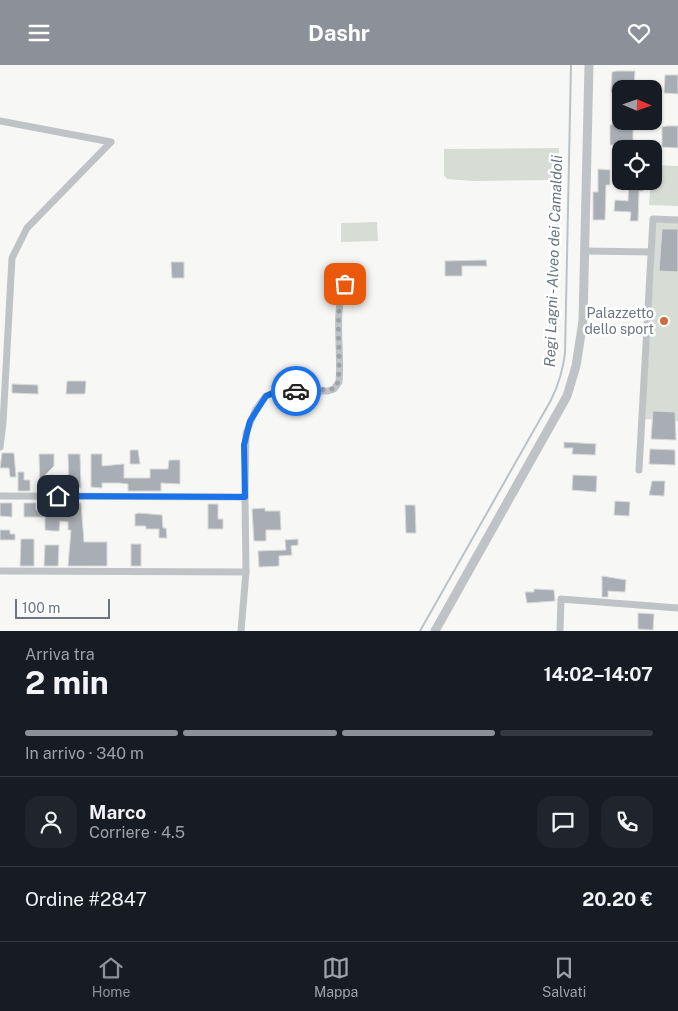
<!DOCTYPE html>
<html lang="it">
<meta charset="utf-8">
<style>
body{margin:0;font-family:"Public Sans",sans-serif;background:#20242c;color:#f1f3f6;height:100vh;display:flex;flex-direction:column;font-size:19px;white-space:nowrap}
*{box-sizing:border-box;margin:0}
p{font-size:16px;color:#9ea1a6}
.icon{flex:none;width:28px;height:28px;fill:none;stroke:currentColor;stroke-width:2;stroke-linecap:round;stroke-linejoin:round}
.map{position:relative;height:566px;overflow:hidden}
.side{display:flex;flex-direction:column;background:#171b24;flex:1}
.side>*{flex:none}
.needle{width:32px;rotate:92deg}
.buttons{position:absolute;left:612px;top:15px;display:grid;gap:10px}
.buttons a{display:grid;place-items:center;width:50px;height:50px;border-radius:10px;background:#171b24;box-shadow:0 1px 4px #0004;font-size:25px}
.scale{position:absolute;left:15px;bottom:12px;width:95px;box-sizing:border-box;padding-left:5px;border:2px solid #6b7682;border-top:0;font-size:14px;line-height:18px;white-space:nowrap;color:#6b7682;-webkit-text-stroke:4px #fff;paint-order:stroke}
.pin{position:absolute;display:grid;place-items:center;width:42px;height:42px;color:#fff;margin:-21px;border-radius:10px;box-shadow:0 2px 8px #0006}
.courier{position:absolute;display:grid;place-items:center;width:50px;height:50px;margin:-25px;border:4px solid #1a73e8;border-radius:50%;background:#fff;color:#222;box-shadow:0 1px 6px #0007}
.head em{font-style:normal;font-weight:700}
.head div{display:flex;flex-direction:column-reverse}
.head{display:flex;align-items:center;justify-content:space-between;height:85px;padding:0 25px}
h1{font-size:32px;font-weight:700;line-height:38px}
.bar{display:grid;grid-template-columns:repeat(4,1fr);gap:8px 5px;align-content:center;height:60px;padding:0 25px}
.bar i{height:6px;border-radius:4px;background:#363941}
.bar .active{background:#8c9099}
.bar p{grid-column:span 4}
.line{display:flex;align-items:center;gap:12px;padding:0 25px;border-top:1px solid #363941}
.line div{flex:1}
.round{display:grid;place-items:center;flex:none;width:52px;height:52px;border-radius:15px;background:#20242c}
header{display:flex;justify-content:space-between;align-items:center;height:65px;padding:0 25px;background:#8c9099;color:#fff;font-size:22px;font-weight:700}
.menu{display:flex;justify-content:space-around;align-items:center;height:70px;border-top:1px solid #363941;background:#171b24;font-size:14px;color:#9ea1a6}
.menu a{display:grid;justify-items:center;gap:2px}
.menu .active{color:#8c9099}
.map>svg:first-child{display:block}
</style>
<header><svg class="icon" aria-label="menu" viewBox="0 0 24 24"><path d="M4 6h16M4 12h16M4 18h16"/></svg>Dashr<svg class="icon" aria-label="heart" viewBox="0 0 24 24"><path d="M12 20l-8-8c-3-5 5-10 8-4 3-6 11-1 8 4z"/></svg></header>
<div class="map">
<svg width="678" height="566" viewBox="0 0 678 566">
<rect width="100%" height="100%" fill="#f7f8f5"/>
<g fill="#d7dcd5">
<polygon points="559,83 558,115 473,116 447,114 444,110 444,84"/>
<polygon points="654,100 678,101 678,141 649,140 651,116 654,116"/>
<polygon points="377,157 378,176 341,177 341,158"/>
<polygon points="656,157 678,158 678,356 645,354"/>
</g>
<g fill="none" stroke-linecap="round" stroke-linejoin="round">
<path stroke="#bac2c7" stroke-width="2" d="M 420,566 L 551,335 C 559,319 563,305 565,288 L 571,0"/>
</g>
<g fill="#a9aeb4" stroke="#d9d9d8">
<polygon points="617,6 635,6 634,24 621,24 621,28 611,27 612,7"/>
<polygon points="665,10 678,10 678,29 664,28"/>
<polygon points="615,59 633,61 633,80 610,80 610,60"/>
<polygon points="667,61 678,61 678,83 662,82 662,62"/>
<polygon points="598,104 610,105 610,120 606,120 605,155 593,155 593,127 598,127"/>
<polygon points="629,116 644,116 643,126 639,126 638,156 630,156 631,147 614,146 615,135 628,136"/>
<polygon points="662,164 678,164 678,207 659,206"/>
<polygon points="486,195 487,201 462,201 462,211 445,211 445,196"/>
<polygon points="171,197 184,197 184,213 172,213"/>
<polygon points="67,316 86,316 85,329 66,329"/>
<polygon points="12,319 38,320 38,329 12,328"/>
<polygon points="653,346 675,347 676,375 651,374"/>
<polygon points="564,377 596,379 595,390 572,389 573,383 564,383"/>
<polygon points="650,384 675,385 675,400 649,399"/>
<polygon points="130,385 138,385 140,399 130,399"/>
<polygon points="2,388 14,388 16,412 10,412 9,403 0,403"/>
<polygon points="39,389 54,389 54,401 44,411 54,410 55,424 40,424"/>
<polygon points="68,389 80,389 81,423 69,423"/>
<polygon points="91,389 102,389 102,401 124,399 124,413 150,413 150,404 168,404 169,395 180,395 180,419 161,418 161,426 128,426 128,419 119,418 102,418 102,423 91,422"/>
<polygon points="18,407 24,407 24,415 30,415 30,426 18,426"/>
<polygon points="573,410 597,411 596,427 572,425"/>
<polygon points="652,416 665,416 664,431 649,430"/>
<polygon points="615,436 630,437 629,451 614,450"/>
<polygon points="53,437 81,438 84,477 107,477 107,501 68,501 71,465 68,465 68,457 60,456 59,466 53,466 45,465 45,452 24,452 24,438 36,438 36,445 53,445"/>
<polygon points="0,438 12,438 12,452 0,451"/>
<polygon points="208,439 218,439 218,454 223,454 223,464 208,464"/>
<polygon points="405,440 415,440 416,468 406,468"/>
<polygon points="265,443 265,446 280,446 281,465 266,465 266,476 254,476 252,444"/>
<polygon points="139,448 162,450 163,463 166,463 167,473 159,473 159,464 146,464 146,461 135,461 135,449"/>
<polygon points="0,465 10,465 10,469 15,469 15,475 0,475"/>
<polygon points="21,474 34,474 34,501 20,501"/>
<polygon points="298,474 298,480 291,481 292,490 279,491 279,501 259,502 258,486 286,485 285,475"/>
<rect x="131" y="479" width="10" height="22"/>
<polygon points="45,480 59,480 58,501 44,501"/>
<polygon points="602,511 626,515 625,527 608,526 608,532 602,532"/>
<polygon points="534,524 554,525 555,536 527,538 525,527 534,527"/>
<polygon points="638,548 654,549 653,565 638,564"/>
</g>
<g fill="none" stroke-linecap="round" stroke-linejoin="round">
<g stroke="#c0c3c6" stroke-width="7">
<polyline points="0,56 111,77 27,163 12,193 3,358 0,382"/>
<polyline points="584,186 651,187"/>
<polyline points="639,405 653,154 678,155"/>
<polyline points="0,431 245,432 246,507 0,506"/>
<path d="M 245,432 L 246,368 L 256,344 L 266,331 L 278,326 L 328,326 L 334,324 L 339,317 C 342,285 333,249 345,219"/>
<polyline points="241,566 246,507"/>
<polyline points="560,566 561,534 678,543"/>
</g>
<polyline stroke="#c0c3c6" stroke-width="9" points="435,566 567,331 576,301 583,256 589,0"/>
</g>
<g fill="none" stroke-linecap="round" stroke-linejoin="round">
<path stroke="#9ca4aa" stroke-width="5" stroke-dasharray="0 9" d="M 296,326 L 334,324 L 338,317 C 342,285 333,249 345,219"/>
<polyline stroke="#1a73e8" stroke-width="6" points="58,431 245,432 244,380 250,356 266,331 278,326 296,326"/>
</g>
<circle fill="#cd6d40" stroke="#fff" stroke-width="2" cx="664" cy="256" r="5"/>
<g text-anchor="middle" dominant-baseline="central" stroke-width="5" stroke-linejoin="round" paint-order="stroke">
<g font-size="14" fill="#6b7682" stroke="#fff" text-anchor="end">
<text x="654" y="248">Palazzetto<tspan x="654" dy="16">dello sport</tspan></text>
</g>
<g font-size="15" font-style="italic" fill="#67767e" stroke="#fff">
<text transform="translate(553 196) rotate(-88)">Regi Lagni - Alveo dei Camaldoli</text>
</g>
</g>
</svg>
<div class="buttons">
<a><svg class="needle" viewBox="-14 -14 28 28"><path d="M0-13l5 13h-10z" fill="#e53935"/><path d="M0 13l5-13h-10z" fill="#9ea1a6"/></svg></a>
<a><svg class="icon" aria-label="locate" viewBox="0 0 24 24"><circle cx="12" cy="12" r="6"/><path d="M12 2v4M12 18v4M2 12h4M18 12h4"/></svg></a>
</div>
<div class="scale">100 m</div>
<div class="pin" style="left:345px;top:219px;background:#ea580c"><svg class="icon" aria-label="bag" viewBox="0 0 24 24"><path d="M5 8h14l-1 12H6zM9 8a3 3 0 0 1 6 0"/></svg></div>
<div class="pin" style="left:58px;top:431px;background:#1f2937"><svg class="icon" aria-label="home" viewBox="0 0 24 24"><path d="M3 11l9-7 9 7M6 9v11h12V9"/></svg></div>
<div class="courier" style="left:296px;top:326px"><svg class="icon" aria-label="car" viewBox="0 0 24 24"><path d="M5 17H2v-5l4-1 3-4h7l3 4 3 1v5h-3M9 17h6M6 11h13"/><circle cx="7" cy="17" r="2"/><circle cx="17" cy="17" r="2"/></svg></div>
</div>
<section class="side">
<div class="head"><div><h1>2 min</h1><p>Arriva tra</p></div><em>14:02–14:07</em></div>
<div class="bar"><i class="active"></i><i class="active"></i><i class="active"></i><i></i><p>In arrivo · 340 m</p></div>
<div class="line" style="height:90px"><a class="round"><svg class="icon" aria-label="person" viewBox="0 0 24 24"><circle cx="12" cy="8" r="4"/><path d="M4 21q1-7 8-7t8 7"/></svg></a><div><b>Marco</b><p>Corriere · 4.5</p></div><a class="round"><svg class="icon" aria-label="chat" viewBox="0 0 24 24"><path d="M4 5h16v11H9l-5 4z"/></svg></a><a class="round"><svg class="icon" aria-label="phone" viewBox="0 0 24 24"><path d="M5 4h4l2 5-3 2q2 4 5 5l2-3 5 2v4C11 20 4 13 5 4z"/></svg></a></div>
<div class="line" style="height:65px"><div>Ordine #2847</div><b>20.20 €</b></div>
</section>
<nav class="menu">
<a class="active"><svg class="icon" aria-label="home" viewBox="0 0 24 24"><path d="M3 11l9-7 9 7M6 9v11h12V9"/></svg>Home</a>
<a><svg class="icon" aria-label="map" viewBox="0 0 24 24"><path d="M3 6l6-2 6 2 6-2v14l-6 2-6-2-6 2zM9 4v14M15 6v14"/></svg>Mappa</a>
<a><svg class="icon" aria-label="saved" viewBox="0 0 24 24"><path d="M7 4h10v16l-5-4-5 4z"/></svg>Salvati</a>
</nav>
